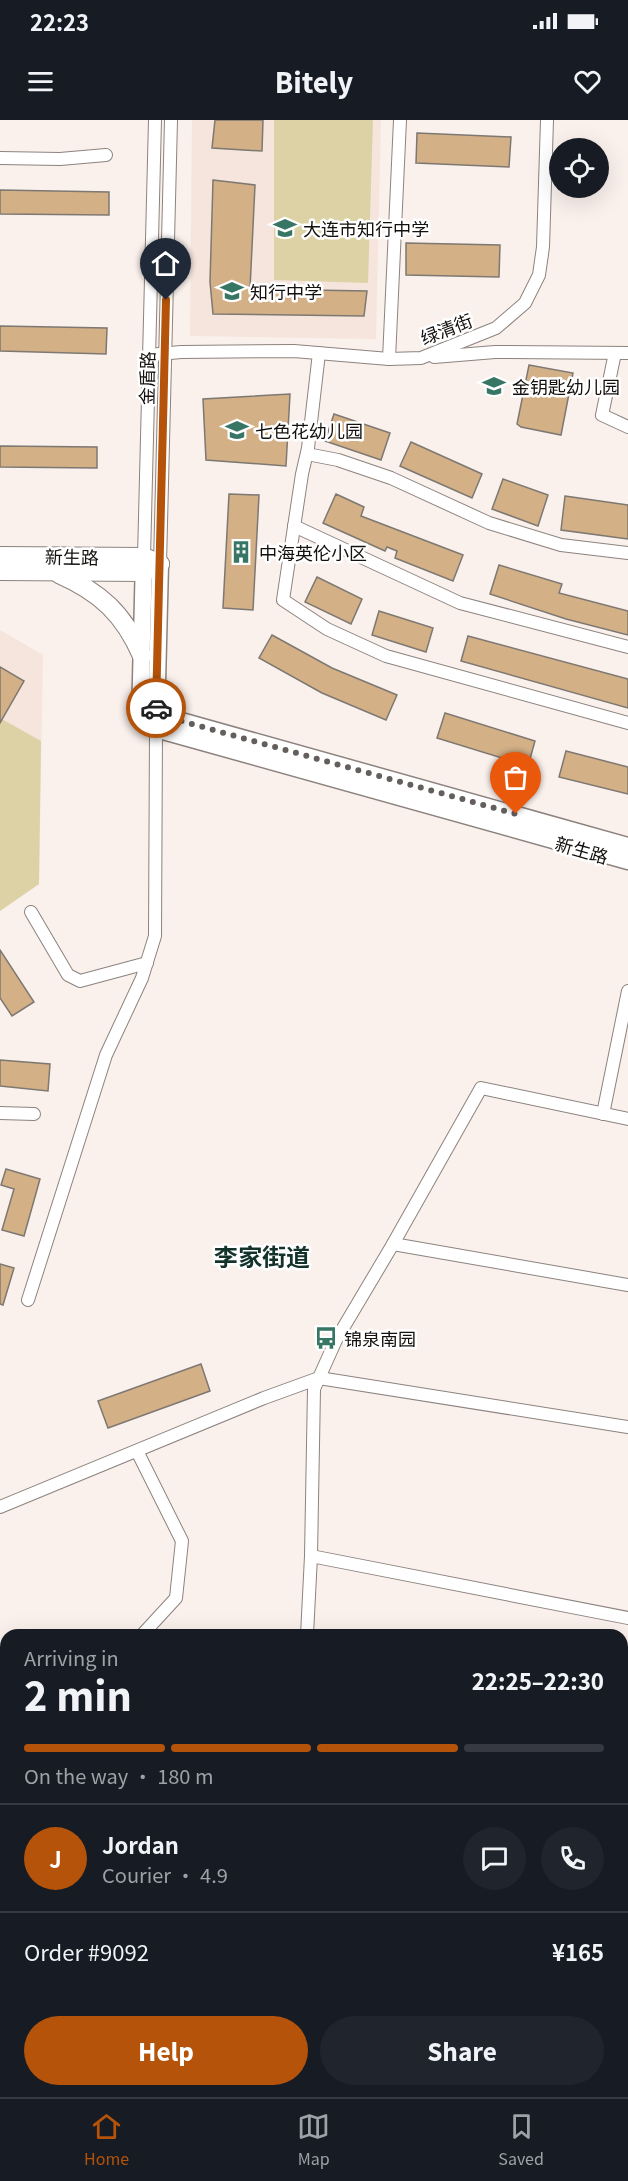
<!DOCTYPE html>
<meta charset="utf-8">
<style>
body{margin:0;font-family:Georgia,"Noto Sans SC",serif;background:#20242c;color:#f1f3f6;height:100vh;display:flex;flex-direction:column;font-size:22px;white-space:nowrap}
*{box-sizing:border-box;margin:0}
p{font-size:20px;color:#9ea1a6}
.icon{flex:none;width:33px;height:33px;fill:none;stroke:currentColor;stroke-width:2;stroke-linecap:round;stroke-linejoin:round}
.map{position:relative;flex:1;overflow:hidden}
.drawer{position:absolute;left:0px;top:1509px;width:628px;height:468px;display:flex;flex-direction:column;background:#171b24;border-radius:18px 18px 0 0;box-shadow:0 6px 24px #0002}
.drawer>*{flex:none}
.buttons{position:absolute;left:549px;top:18px;display:grid;gap:12px}
.buttons a{display:grid;place-items:center;width:60px;height:60px;border-radius:50%;background:#171b24;box-shadow:0 6px 24px #0002;font-size:30px}
.pin{position:absolute;display:grid;place-items:center;width:51px;height:51px;color:#fff;margin:-62px -26px;border-radius:50% 50% 50% 0;rotate:-45deg;box-shadow:0 0 6px #0007}
.pin .icon{rotate:45deg}
.courier{position:absolute;display:grid;place-items:center;width:60px;height:60px;margin:-30px;border:4px solid #b45309;border-radius:50%;background:#fff;color:#222;box-shadow:0 2px 8px #0007}
.head em{font-style:normal;font-weight:800}
.head div{display:flex;flex-direction:column-reverse}
.head{display:flex;align-items:center;justify-content:space-between;height:102px;padding:0 24px}
h1{font-size:39px;font-weight:800;line-height:45px}
.bar{display:grid;grid-template-columns:repeat(4,1fr);gap:9px 6px;align-content:center;height:72px;padding:0 24px}
.bar i{height:8px;border-radius:4px;background:#363941}
.bar .current{background:#b45309}
.bar p{grid-column:span 4}
.line{display:flex;align-items:center;gap:15px;padding:0 24px;border-top:2px solid #363941}
.line div{flex:1}
.round{display:grid;place-items:center;flex:none;width:63px;height:63px;border-radius:32px;background:#20242c}
.button{display:flex;gap:12px;margin-top:auto;padding:12px 24px}
.button a{flex:1;height:69px;border-radius:36px;background:#b45309;color:#fff;font-size:24px;font-weight:800;line-height:69px;text-align:center}
.button a+a{background:#20242c;color:#f1f3f6}
.status{display:flex;justify-content:space-between;align-items:center;height:42px;padding:0 30px;background:#171b24;direction:ltr}
.status svg{height:16px;fill:currentColor}
header{display:flex;justify-content:space-between;align-items:center;height:78px;padding:0 24px;background:#171b24;font-size:27px;font-weight:800}
.tabs{display:flex;justify-content:space-around;align-items:center;height:84px;border-top:2px solid #363941;background:#171b24;font-size:16px;color:#9ea1a6}
.tabs a{display:grid;justify-items:center;gap:3px}
.tabs .current{color:#b45309}
.map>svg:first-child{display:block}
</style>
<div class="status"><b>22:23</b><svg viewBox="0 0 49 12"><path d="M0 12V9h3v3zM5 12V6h3v6zM10 12V3h3v9zM15 12V0h3v12zM26 1h20v11H26zM47 4h2v5h-2z"/></svg></div>
<header><svg class="icon" aria-label="menu" viewBox="0 0 24 24"><path d="M4 6h16M4 12h16M4 18h16"/></svg>Bitely<svg class="icon" aria-label="heart" viewBox="0 0 24 24"><path d="M12 20l-8-8c-3-5 5-10 8-4 3-6 11-1 8 4z"/></svg></header>
<div class="map">
<svg width="628" height="1977" viewBox="0 0 628 1977">
<rect width="100%" height="100%" fill="#faf0ec"/>
<g fill="#f6e5dc">
<polygon points="192,0 381,0 376,219 190,216"/>
<polygon points="0,510 43,535 39,764 0,791"/>
</g>
<g fill="#dcd2a6">
<polygon points="274,0 373,0 368,163 274,160"/>
<polygon points="0,598 41,621 39,764 0,791"/>
</g>
<g fill="#d3b086" stroke="#7e7872" stroke-width="1.5">
<polygon points="215,0 263,0 262,31 212,28"/>
<polygon points="417,13 511,17 509,47 416,43"/>
<polygon points="213,60 255,65 250,169 367,171 364,196 213,194 210,162"/>
<polygon points="0,70 109,72 109,95 0,94"/>
<polygon points="406,123 500,125 499,157 406,155"/>
<polygon points="0,206 107,208 106,234 0,231"/>
<polygon points="529,245 573,253 561,315 521,307 517,304"/>
<polygon points="290,274 286,346 206,340 203,279"/>
<polygon points="334,294 390,313 381,340 325,321"/>
<polygon points="411,322 482,354 472,378 400,346"/>
<polygon points="0,326 97,327 97,348 0,347"/>
<polygon points="503,359 548,375 538,406 492,389"/>
<polygon points="229,374 259,375 253,490 223,488"/>
<polygon points="336,374 364,387 361,396 463,435 453,461 395,438 397,431 387,427 385,431 323,403"/>
<polygon points="565,376 628,385 628,419 561,410"/>
<polygon points="499,445 562,464 559,473 628,491 628,515 566,499 490,474"/>
<polygon points="317,457 362,479 351,504 305,482"/>
<polygon points="379,491 433,508 426,532 372,515"/>
<polygon points="272,515 332,548 397,575 386,600 322,573 259,538"/>
<polygon points="468,516 628,559 628,588 461,541"/>
<polygon points="0,547 24,561 0,603"/>
<polygon points="445,593 535,621 528,646 437,618"/>
<polygon points="566,631 628,647 628,674 559,657"/>
<polygon points="0,830 34,882 12,896 0,878"/>
<polygon points="0,940 50,944 48,971 0,966"/>
<polygon points="6,1049 40,1059 24,1116 2,1110 14,1069 1,1065"/>
<polygon points="0,1144 14,1148 3,1185 0,1184"/>
<polygon points="201,1244 210,1271 108,1308 98,1281"/>
</g>
<g fill="none" stroke-linecap="round" stroke-linejoin="round">
<g stroke="#8c837f" stroke-width="14">
<g id="minor">
<polyline points="0,38 60,39 106,35"/>
<polyline points="319,233 308,328 302,354 283,480 327,509 386,536 628,603"/>
<polyline points="615,233 602,295 628,307"/>
<polyline points="149,235 181,232 294,231 389,239 421,238 496,208 525,183 539,155 543,127 547,0"/>
<polyline points="434,237 495,232 628,233"/>
<polyline points="389,239 400,0"/>
<polyline points="307,334 338,340 391,358 489,403 561,425 628,433"/>
<polyline points="294,406 460,483 628,527"/>
<polyline points="144,437 155,0"/>
<polyline points="160,444 171,0"/>
<polyline points="31,792 68,855 80,861 147,843"/>
<polyline points="0,993 34,994"/>
<polyline points="603,994 628,871"/>
<polyline points="393,1124 628,1165"/>
<polyline points="28,1180 106,935 142,858 155,816 156,609"/>
<polyline points="137,1331 182,1421 176,1478 142,1515"/>
<polyline points="0,1387 264,1278 319,1258 628,1307"/>
<polyline points="311,1436 628,1498"/>
<polyline points="307,1515 311,1436 314,1269 336,1220 393,1124 481,968 628,999"/>
<polyline points="622,1729 628,1730"/>
<polyline points="622,1961 628,1962"/>
<polyline points="241,1971 283,1976"/>
</g>
</g>
<g stroke="#8c837f" stroke-width="19">
<g id="tertiary">
<polyline points="140,599 156,609 628,741"/>
<polyline points="140,599 156,594 628,726"/>
<polyline points="140,599 144,438"/>
<polyline points="156,602 160,444"/>
</g>
</g>
<g stroke="#8c837f" stroke-width="20">
<g id="secondary">
<polyline points="0,436 144,437 160,444"/>
<polyline points="0,451 144,452 160,444"/>
<path d="M 59,454 C 100,472 124,494 142,536"/>
</g>
</g>
<use href="#minor" stroke="#fff" stroke-width="12"/>
<use href="#tertiary" stroke="#fff" stroke-width="16"/>
<use href="#secondary" stroke="#fff" stroke-width="18"/>
</g>
<g fill="none" stroke-linecap="round" stroke-linejoin="round">
<polyline stroke="#645e5c" stroke-width="6" stroke-dasharray="0 10.8" points="156,588 156,594 516,694"/>
<polyline stroke="#b45309" stroke-width="8" points="156,588 166,180"/>
</g>
<defs>
<g id="school-bare" transform="scale(1.8)"><path d="M0-5L7-2L0 1L-7-2ZM-4 1L0 2.5L4 1V4Q0 6-4 4Z" fill="#377665" stroke="#fff" stroke-width="2.5" paint-order="stroke"/></g>
<g id="building-bare" transform="scale(1.8)"><path d="M-4-6H4V6H1V3H-1V6H-4ZM-2.5-4.3h1.7v1.8h-1.7ZM.8-4.3h1.7v1.8H.8ZM-2.5-1h1.7V.8h-1.7ZM.8-1h1.7V.8H.8Z" fill="#377665" stroke="#fff" stroke-width="2.5" paint-order="stroke"/></g>
<g id="bus-bare" transform="scale(1.8)"><path d="M-5-6H5V4H4V6H2V4H-2V6H-4V4H-5ZM-3.5-4V0h7V-4ZM-3.5 1.2v1.5H-2V1.2ZM2 1.2v1.5H3.5V1.2Z" fill="#377665" stroke="#fff" stroke-width="2.5" paint-order="stroke"/></g>
</defs>
<g fill-rule="evenodd">
<use href="#school-bare" x="285" y="108"/>
<use href="#school-bare" x="232" y="171"/>
<use href="#school-bare" x="494" y="266"/>
<use href="#school-bare" x="237" y="310"/>
<use href="#building-bare" x="241" y="432"/>
<use href="#bus-bare" x="326" y="1218"/>
</g>
<g text-anchor="middle" dominant-baseline="central" stroke-width="5" stroke-linejoin="round" paint-order="stroke">
<g font-size="18" fill="#13100e" stroke="#fff" text-anchor="start">
<text x="303" y="108">大连市知行中学</text>
<text x="250" y="171">知行中学</text>
<text x="512" y="266">金钥匙幼儿园</text>
<text x="255" y="310">七色花幼儿园</text>
<text x="259" y="432">中海英伦小区</text>
<text x="344" y="1218">锦泉南园</text>
</g>
<g font-size="18" fill="#13100e" stroke="#fff">
<text transform="translate(446 208) rotate(-21)">绿清街</text>
<text transform="translate(146 258) rotate(-89)">金盾路</text>
<text transform="translate(72 436) rotate(1)">新生路</text>
<text transform="translate(582 729) rotate(16)">新生路</text>
</g>
<g font-size="24" font-weight="bold" fill="#133229" stroke="#fff">
<text x="262" y="1135">李家街道</text>
</g>
</g>
</svg>
<div class="buttons">
<a><svg class="icon" aria-label="locate" viewBox="0 0 24 24"><circle cx="12" cy="12" r="6"/><path d="M12 2v4M12 18v4M2 12h4M18 12h4"/></svg></a>
</div>
<div class="pin" style="left:516px;top:694px;background:#ea580c"><svg class="icon" aria-label="bag" viewBox="0 0 24 24"><path d="M5 8h14l-1 12H6zM9 8a3 3 0 0 1 6 0"/></svg></div>
<div class="pin" style="left:166px;top:180px;background:#1f2937"><svg class="icon" aria-label="home" viewBox="0 0 24 24"><path d="M3 11l9-7 9 7M6 9v11h12V9"/></svg></div>
<div class="courier" style="left:156px;top:588px"><svg class="icon" aria-label="car" viewBox="0 0 24 24"><path d="M5 17H2v-5l4-1 3-4h7l3 4 3 1v5h-3M9 17h6M6 11h13"/><circle cx="7" cy="17" r="2"/><circle cx="17" cy="17" r="2"/></svg></div>
<section class="drawer">
<div class="head"><div><h1>2 min</h1><p>Arriving in</p></div><em>22:25–22:30</em></div>
<div class="bar"><i class="current"></i><i class="current"></i><i class="current"></i><i></i><p>On the way · 180 m</p></div>
<div class="line" style="height:108px"><b class="round" style="background:#b45309;color:#fff">J</b><div><b>Jordan</b><p>Courier · 4.9</p></div><a class="round"><svg class="icon" aria-label="chat" viewBox="0 0 24 24"><path d="M4 5h16v11H9l-5 4z"/></svg></a><a class="round"><svg class="icon" aria-label="phone" viewBox="0 0 24 24"><path d="M5 4h4l2 5-3 2q2 4 5 5l2-3 5 2v4C11 20 4 13 5 4z"/></svg></a></div>
<div class="line" style="height:78px"><div>Order #9092</div><b>¥165</b></div>
<div class="button"><a>Help</a><a>Share</a></div>
</section>
</div>
<nav class="tabs">
<a class="current"><svg class="icon" aria-label="home" viewBox="0 0 24 24"><path d="M3 11l9-7 9 7M6 9v11h12V9"/></svg>Home</a>
<a><svg class="icon" aria-label="map" viewBox="0 0 24 24"><path d="M3 6l6-2 6 2 6-2v14l-6 2-6-2-6 2zM9 4v14M15 6v14"/></svg>Map</a>
<a><svg class="icon" aria-label="saved" viewBox="0 0 24 24"><path d="M7 4h10v16l-5-4-5 4z"/></svg>Saved</a>
</nav>
